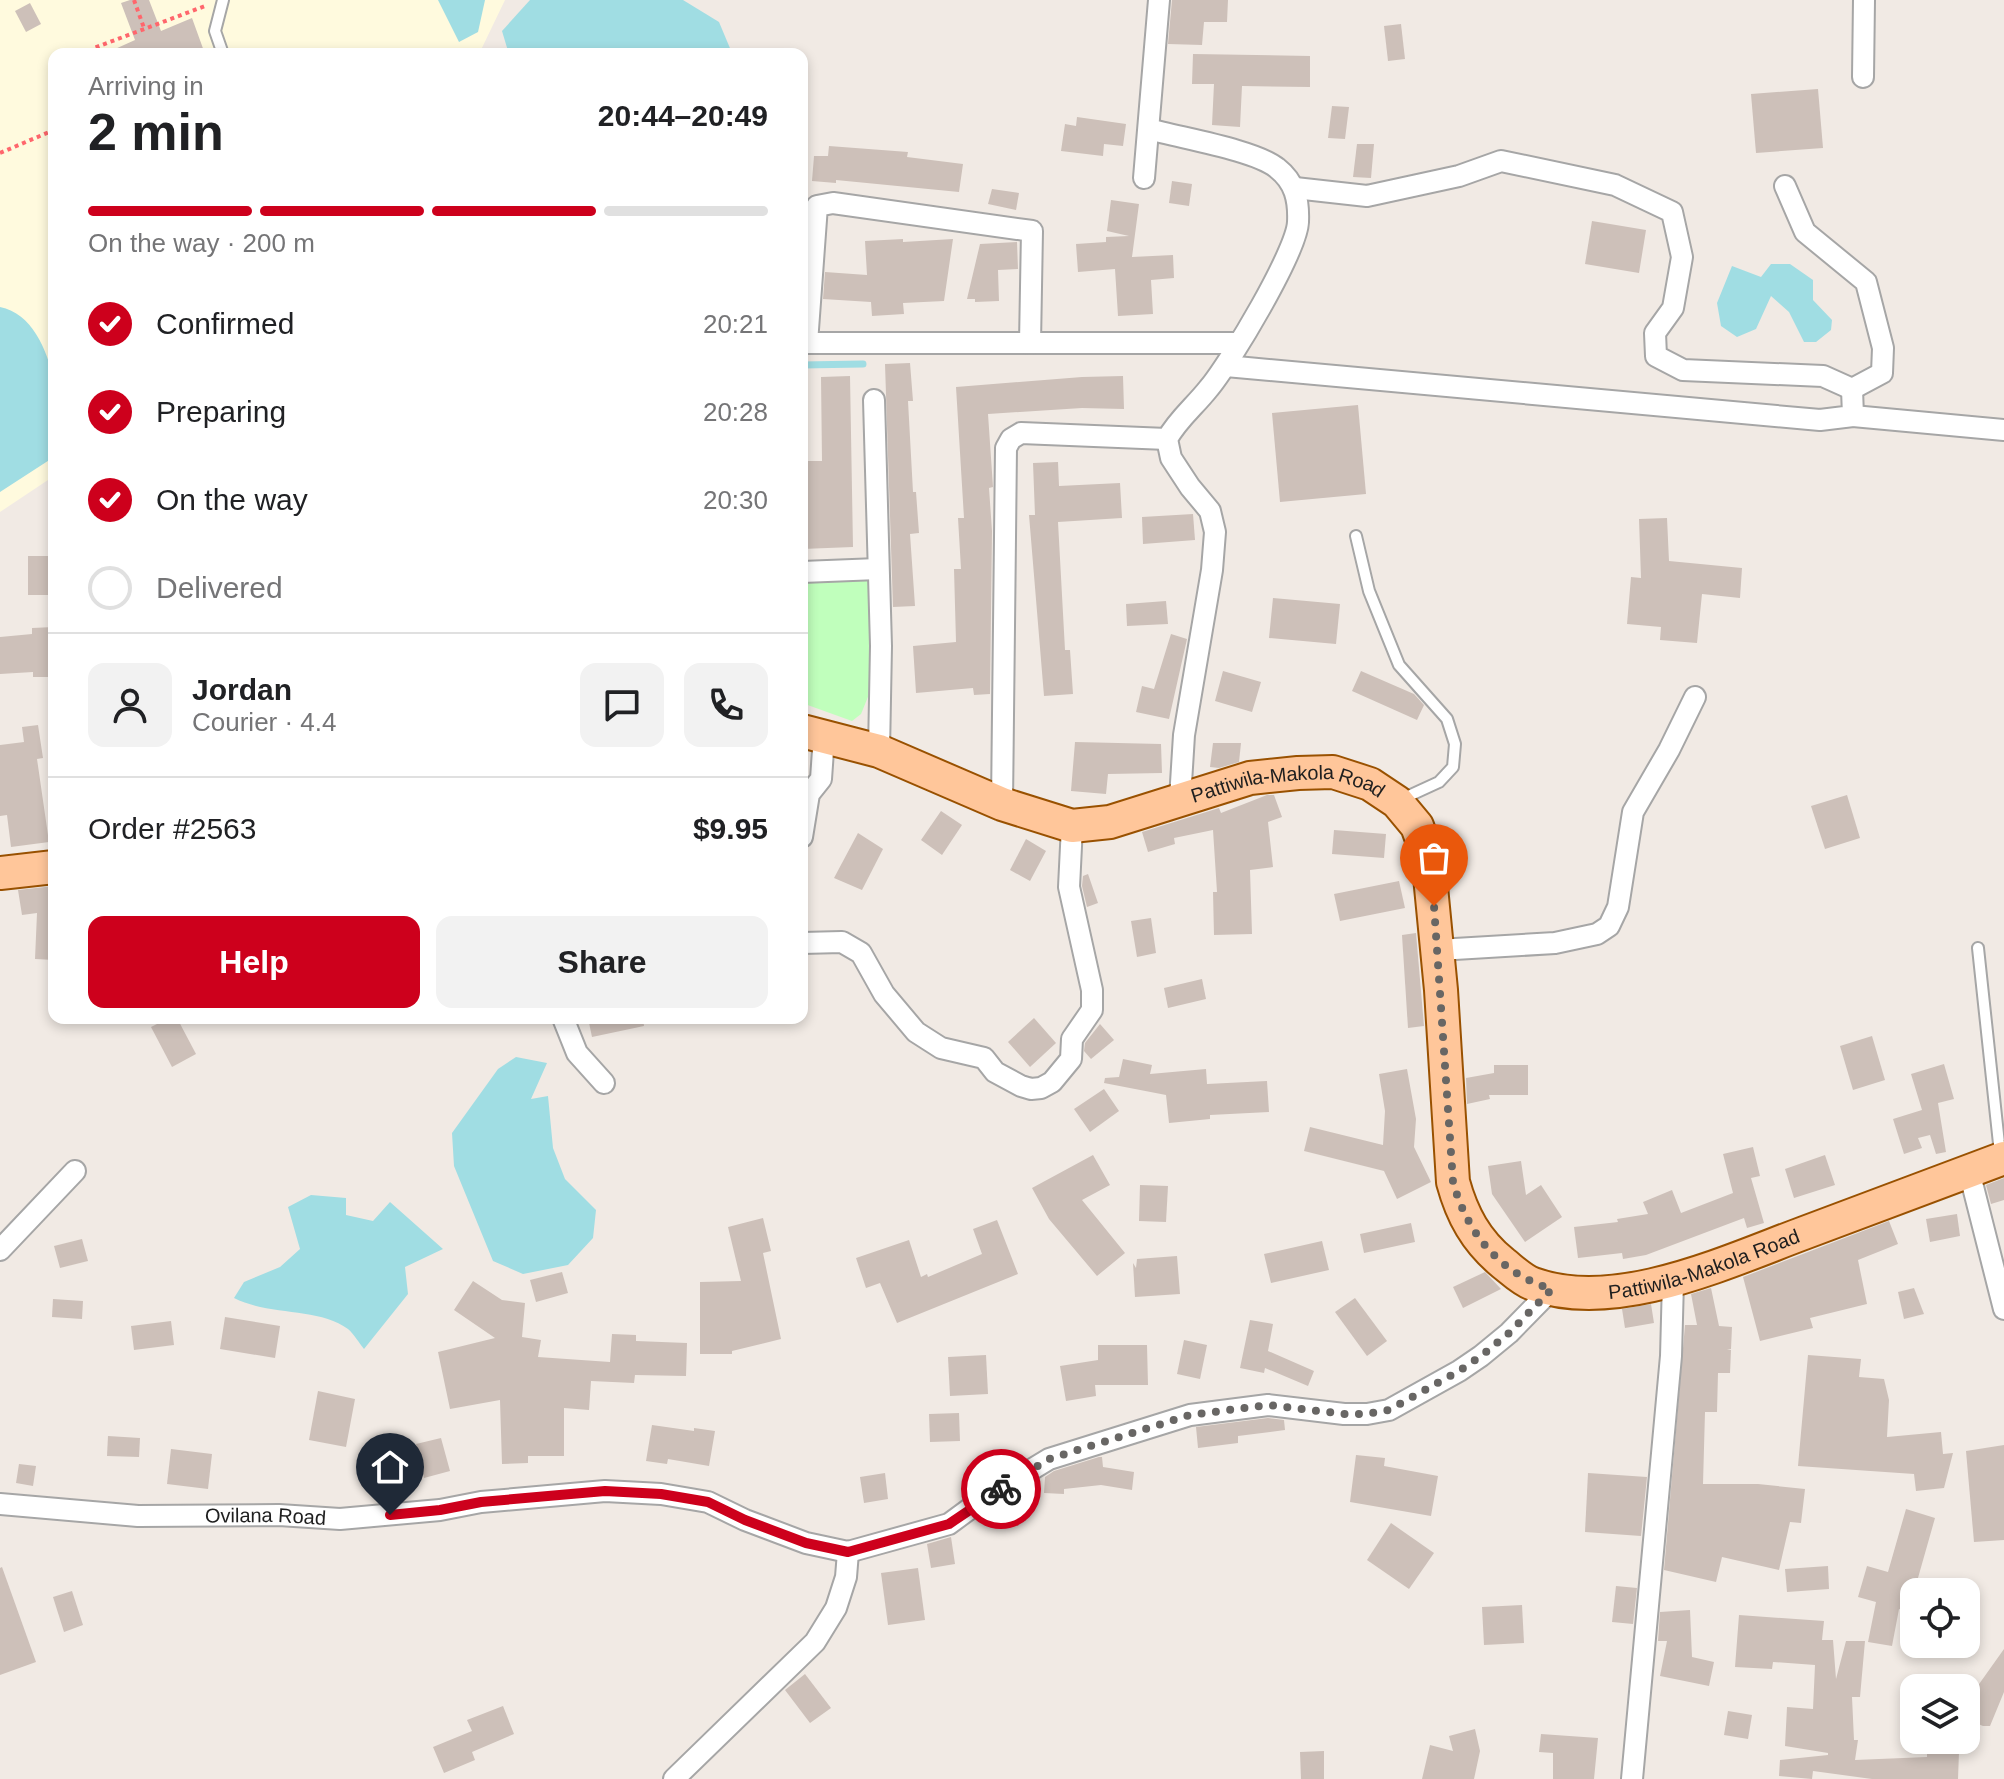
<!DOCTYPE html>
<meta charset="utf-8">
<style>
body{margin:0;font-family:Helvetica,sans-serif;background:#f2f2f2;color:#202124;height:100vh;display:flex;flex-direction:column;font-size:30px;white-space:nowrap}
*{box-sizing:border-box;margin:0}
p{font-size:26px;color:#757577}
.icon{flex:none;width:44px;height:44px;fill:none;stroke:currentColor;stroke-width:2;stroke-linecap:round;stroke-linejoin:round}
.map{position:relative;flex:1;overflow:hidden}
.drawer{position:absolute;left:48px;top:48px;width:760px;height:976px;display:flex;flex-direction:column;background:#fff;border-radius:16px;box-shadow:0 4px 12px #0003}
.drawer>*{flex:none}
.tools{position:absolute;left:1900px;top:1578px;display:grid;gap:16px}
.tools a{display:grid;place-items:center;width:80px;height:80px;border-radius:16px;background:#fff;box-shadow:0 4px 12px #0003;font-size:40px}
.pin{position:absolute;display:grid;place-items:center;width:68px;height:68px;color:#fff;margin:-82px -34px;border-radius:50% 50% 50% 0;rotate:-45deg;box-shadow:0 0 8px #0007}
.pin .icon{rotate:45deg}
.courier{position:absolute;display:grid;place-items:center;width:80px;height:80px;margin:-40px;border:6px solid #cd001c;border-radius:50%;background:#fff;color:#222;box-shadow:0 2px 10px #0007}
.overview em{font-style:normal;font-weight:700}
.overview div{display:flex;flex-direction:column-reverse}
.overview{display:flex;align-items:center;justify-content:space-between;height:136px;padding:0 40px}
h1{font-size:52px;font-weight:700;line-height:60px}
.bar{display:grid;grid-template-columns:repeat(4,1fr);gap:12px 8px;align-content:center;height:96px;padding:0 40px}
.bar i{height:10px;border-radius:6px;background:#e0e0e0}
.bar .active{background:#cd001c}
.bar p{grid-column:span 4}
.line{display:flex;align-items:center;gap:20px;padding:0 40px;border-top:2px solid #e0e0e0}
.line div{flex:1}
.round{display:grid;place-items:center;flex:none;width:84px;height:84px;border-radius:16px;background:#f2f2f2}
ol{padding:0 40px;list-style:none}
li{display:flex;align-items:center;gap:24px;height:88px}
li p{margin-inline-start:auto}
li .icon{padding:8px;border-radius:50%;background:#cd001c;color:#fff;stroke-width:4}
li:last-child{color:#757577}
li i{width:44px;height:44px;border:4px solid #e0e0e0;border-radius:50%}
.button{display:flex;gap:16px;margin-top:auto;padding:16px 40px}
.button a{flex:1;height:92px;border-radius:16px;background:#cd001c;color:#fff;font-size:32px;font-weight:700;line-height:92px;text-align:center}
.button a+a{background:#f2f2f2;color:#202124}
.map>svg:first-child{display:block}
</style>
<div class="map">
<svg width="2004" height="1779" viewBox="0 0 2004 1779">
<rect width="100%" height="100%" fill="#f1eae4"/>
<polygon fill="#fffade" points="0,0 505,0 479,54 54,54 54,476 0,512"/>
<polygon fill="#c0ffbc" points="802,578 870,579 872,687 861,714 852,721 802,703"/>
<g fill="#a0dde3">
<polygon points="438,0 485,0 478,32 459,42"/>
<polygon points="530,0 683,0 719,22 732,53 514,54 508,51 502,31"/>
<polygon points="1771,264 1790,264 1813,280 1813,300 1832,320 1831,330 1816,342 1804,342 1789,312 1771,296 1756,329 1737,337 1721,326 1717,303 1732,266 1761,277"/>
<path d="M 0,307 C 32,313 47,350 54,380 C 59,403 54,433 54,457 L 0,492 Z"/>
<polygon points="516,1057 547,1063 531,1099 548,1096 553,1148 565,1179 596,1210 593,1238 568,1265 523,1274 493,1261 454,1166 452,1133 498,1069"/>
<path d="M 311,1195 L 346,1198 L 346,1215 L 373,1221 L 390,1202 L 443,1249 L 405,1267 L 408,1294 L 364,1349 C 359,1343 354,1334 348,1329 C 319,1307 269,1316 234,1298 L 244,1282 L 280,1267 L 300,1249 L 288,1207 Z"/>
</g>
<g fill="none" stroke-linecap="round" stroke-linejoin="round">
<polyline stroke="#a0dde3" stroke-width="7" points="802,365 863,364"/>
</g>
<g fill="#cdc0b9">
<polygon points="130,0 149,0 161,31 192,18 205,54 104,54 135,40 121,3"/>
<polygon points="1172,0 1228,0 1227,22 1204,22 1202,45 1168,44"/>
<polygon points="30,3 41,24 26,32 15,11"/>
<polygon points="1401,24 1405,59 1388,61 1384,26"/>
<polygon points="1193,54 1310,56 1310,87 1242,86 1240,127 1212,125 1214,84 1192,84"/>
<polygon points="1818,89 1823,148 1756,153 1751,94"/>
<polygon points="1332,106 1349,107 1345,139 1328,138"/>
<polygon points="1077,117 1126,124 1123,146 1104,144 1103,156 1061,151 1065,124 1076,126"/>
<polygon points="1357,144 1374,144 1371,178 1353,177"/>
<polygon points="829,146 908,152 907,157 963,164 959,192 836,180 836,183 812,181 814,156 828,156"/>
<polygon points="1172,181 1192,184 1189,206 1169,203"/>
<polygon points="992,189 1019,193 1016,210 988,204"/>
<polygon points="1111,200 1139,204 1132,257 1173,255 1174,278 1151,280 1153,314 1118,316 1115,269 1078,272 1076,244 1106,242 1106,237 1129,236 1107,231"/>
<polygon points="1592,221 1646,230 1639,273 1585,264"/>
<polygon points="903,239 903,242 953,239 944,301 903,303 904,314 872,316 871,302 823,299 825,272 867,275 865,241"/>
<polygon points="1017,242 1018,269 998,270 999,301 975,302 975,299 967,299 980,244"/>
<polygon points="910,363 913,401 908,401 913,492 916,492 919,533 910,534 915,606 893,607 885,364"/>
<polygon points="850,376 853,547 802,549 802,461 822,461 821,377"/>
<polygon points="1123,376 1124,409 1082,408 988,414 993,487 989,488 992,531 990,694 974,695 973,688 916,693 913,646 956,642 954,569 961,569 958,518 964,518 956,387 1082,377"/>
<polygon points="1358,405 1366,494 1280,502 1272,413"/>
<polygon points="1058,462 1059,486 1120,483 1122,518 1058,522 1065,650 1070,650 1073,694 1044,696 1029,515 1035,515 1033,463"/>
<polygon points="1193,514 1195,540 1143,544 1142,517"/>
<polygon points="1667,518 1669,561 1742,568 1740,598 1702,594 1697,643 1660,640 1661,627 1627,624 1631,577 1641,578 1639,519"/>
<rect x="28" y="556" width="26" height="39"/>
<polygon points="1273,598 1340,604 1336,644 1269,638"/>
<polygon points="1166,601 1168,624 1127,626 1126,604"/>
<polygon points="54,627 54,677 33,677 33,672 0,674 0,637 32,634 32,628"/>
<polygon points="1171,634 1187,639 1169,719 1136,712 1142,686 1154,689"/>
<polygon points="1223,671 1261,682 1252,712 1215,701"/>
<polygon points="1361,671 1414,694 1424,705 1417,720 1352,691"/>
<polygon points="38,725 43,758 37,759 49,842 11,847 7,815 0,816 0,745 24,742 22,727"/>
<polygon points="1075,742 1161,744 1162,773 1108,774 1106,794 1071,791"/>
<polygon points="1213,743 1241,743 1239,762 1219,768 1210,767"/>
<polygon points="1267,795 1274,795 1282,817 1268,822 1273,867 1250,870 1252,934 1214,935 1213,892 1217,892 1213,830 1174,838 1175,844 1148,852 1142,832 1219,808 1221,813"/>
<polygon points="1847,795 1860,838 1825,849 1811,806"/>
<polygon points="941,811 962,825 942,855 921,840"/>
<polygon points="1334,830 1386,834 1384,858 1332,854"/>
<polygon points="858,833 883,849 862,890 834,878"/>
<polygon points="1026,839 1046,851 1030,881 1010,870"/>
<polygon points="1088,874 1098,903 1087,907 1082,886 1083,876"/>
<polygon points="1399,881 1405,908 1340,921 1334,894"/>
<polygon points="54,886 54,960 35,959 37,913 22,915 18,890"/>
<polygon points="1151,918 1156,953 1137,957 1131,921"/>
<polygon points="1416,933 1424,1026 1408,1028 1402,935"/>
<polygon points="1202,979 1206,999 1168,1008 1164,988"/>
<polygon points="169,1018 177,1018 196,1054 172,1067 151,1027"/>
<polygon points="588,1018 643,1018 644,1026 592,1037"/>
<polygon points="1034,1018 1056,1043 1030,1067 1008,1042"/>
<polygon points="1100,1024 1114,1040 1091,1059 1084,1051 1085,1043"/>
<polygon points="1872,1036 1885,1080 1853,1090 1840,1046"/>
<polygon points="1123,1059 1152,1065 1150,1074 1206,1069 1207,1084 1267,1081 1269,1112 1210,1115 1210,1119 1169,1123 1166,1095 1104,1083 1105,1078 1119,1077"/>
<polygon points="1944,1064 1954,1099 1938,1103 1946,1152 1936,1154 1930,1135 1918,1138 1922,1148 1904,1154 1893,1119 1922,1110 1911,1074"/>
<polygon points="1494,1065 1528,1065 1528,1095 1489,1095 1490,1099 1467,1104 1466,1078 1494,1073"/>
<polygon points="1407,1069 1416,1119 1414,1147 1431,1182 1397,1199 1384,1171 1304,1151 1310,1127 1383,1145 1385,1111 1379,1074"/>
<polygon points="1104,1089 1119,1111 1090,1132 1074,1109"/>
<polygon points="1753,1147 1760,1176 1751,1178 1764,1223 1747,1228 1744,1218 1646,1255 1623,1259 1622,1253 1578,1258 1574,1227 1618,1222 1617,1219 1648,1214 1643,1202 1672,1190 1681,1213 1733,1193 1723,1154"/>
<polygon points="1093,1155 1110,1185 1082,1200 1125,1253 1097,1276 1049,1219 1032,1188"/>
<polygon points="1825,1155 1835,1185 1794,1198 1785,1169"/>
<polygon points="1521,1161 1526,1195 1541,1185 1562,1217 1525,1242 1492,1194 1488,1166"/>
<polygon points="2004,1178 2004,1200 1991,1204 1986,1185"/>
<polygon points="1140,1185 1168,1186 1166,1222 1139,1221"/>
<polygon points="1957,1214 1960,1236 1930,1242 1926,1219"/>
<polygon points="763,1218 771,1251 763,1253 781,1339 732,1351 732,1354 700,1354 700,1282 741,1281 728,1227"/>
<polygon points="997,1220 1018,1274 897,1323 880,1283 866,1288 856,1258 909,1240 921,1277 927,1274 928,1277 982,1254 973,1229"/>
<polygon points="1889,1221 1898,1244 1858,1260 1867,1304 1810,1318 1813,1328 1760,1341 1743,1277"/>
<polygon points="1411,1223 1415,1242 1364,1253 1360,1234"/>
<polygon points="82,1239 88,1261 60,1268 54,1246"/>
<polygon points="1322,1241 1329,1270 1271,1283 1264,1254"/>
<polygon points="1177,1256 1180,1294 1135,1297 1133,1263 1136,1268 1137,1259"/>
<polygon points="562,1272 568,1293 536,1302 530,1280"/>
<polygon points="1485,1272 1501,1289 1463,1308 1453,1287"/>
<polygon points="473,1281 502,1300 525,1303 522,1337 541,1340 538,1357 610,1362 612,1334 636,1335 636,1341 687,1343 686,1376 635,1375 634,1383 591,1381 589,1410 564,1408 564,1456 528,1456 528,1463 502,1464 500,1400 450,1409 438,1352 495,1338 454,1310"/>
<polygon points="1711,1288 1719,1326 1732,1327 1731,1349 1727,1350 1731,1350 1730,1373 1718,1373 1717,1412 1705,1412 1703,1484 1758,1484 1805,1489 1801,1523 1790,1522 1779,1570 1722,1557 1716,1582 1664,1570 1685,1325 1697,1325 1691,1294"/>
<polygon points="1914,1288 1924,1314 1904,1319 1898,1292"/>
<polygon points="1355,1298 1387,1341 1367,1356 1335,1312"/>
<polygon points="53,1299 83,1301 82,1319 52,1317"/>
<polygon points="1651,1304 1654,1323 1625,1328 1622,1309"/>
<polygon points="225,1317 280,1326 275,1358 220,1349"/>
<polygon points="1250,1320 1273,1324 1268,1351 1314,1371 1308,1386 1265,1368 1264,1373 1240,1368"/>
<polygon points="171,1321 174,1345 134,1350 131,1326"/>
<polygon points="1184,1340 1207,1345 1200,1379 1177,1374"/>
<polygon points="1098,1345 1147,1345 1148,1385 1095,1385 1096,1396 1066,1401 1060,1366 1098,1360"/>
<polygon points="986,1355 988,1394 950,1396 948,1357"/>
<polygon points="1808,1355 1861,1359 1859,1377 1884,1379 1889,1400 1887,1437 1941,1432 1943,1454 1953,1453 1944,1488 1916,1491 1914,1474 1798,1466"/>
<polygon points="318,1391 355,1399 346,1447 309,1440"/>
<polygon points="959,1413 960,1441 930,1442 929,1414"/>
<polygon points="1268,1418 1284,1420 1285,1430 1238,1436 1238,1443 1198,1448 1196,1427"/>
<polygon points="652,1425 694,1431 694,1428 715,1431 709,1466 668,1459 667,1464 646,1461"/>
<polygon points="108,1436 140,1438 139,1457 107,1456"/>
<polygon points="441,1438 450,1471 424,1478 416,1444"/>
<polygon points="2004,1445 2004,1540 1974,1542 1966,1451"/>
<polygon points="171,1449 212,1454 208,1489 167,1484"/>
<polygon points="1356,1455 1385,1458 1384,1466 1438,1476 1431,1516 1350,1502"/>
<polygon points="1099,1457 1102,1457 1103,1467 1134,1472 1132,1490 1101,1485 1064,1489 1064,1494 1044,1493 1045,1477 1054,1471"/>
<polygon points="19,1464 36,1466 33,1486 16,1483"/>
<polygon points="885,1473 888,1499 864,1503 860,1477"/>
<polygon points="1588,1473 1647,1477 1641,1536 1585,1532"/>
<polygon points="1025,1489 1030,1490 1026,1521 1001,1518 1003,1502"/>
<polygon points="1906,1509 1935,1518 1914,1592 1914,1613 1899,1609 1892,1646 1868,1642 1876,1602 1858,1597 1867,1566 1888,1572"/>
<polygon points="1391,1523 1434,1553 1409,1589 1367,1560"/>
<polygon points="951,1537 955,1564 931,1568 927,1544"/>
<polygon points="1828,1566 1829,1589 1787,1592 1785,1569"/>
<polygon points="2,1567 36,1662 0,1675 0,1568"/>
<polygon points="918,1568 925,1620 888,1625 881,1573"/>
<polygon points="1616,1586 1637,1588 1633,1624 1612,1622"/>
<polygon points="72,1591 83,1625 64,1632 53,1597"/>
<polygon points="1522,1605 1524,1643 1484,1645 1482,1607"/>
<polygon points="1690,1610 1692,1657 1714,1662 1709,1686 1660,1676 1667,1641 1658,1641 1660,1612"/>
<polygon points="1739,1615 1824,1621 1822,1640 1833,1640 1836,1679 1846,1641 1865,1641 1860,1697 1852,1697 1854,1740 1858,1740 1855,1760 1927,1757 1927,1751 1959,1752 1958,1779 1872,1779 1813,1771 1812,1779 1779,1776 1780,1760 1828,1755 1828,1753 1785,1746 1787,1707 1813,1709 1815,1665 1773,1662 1772,1669 1735,1667"/>
<polygon points="2004,1649 2004,1692 1990,1726 1983,1726 1966,1719 1966,1691 1972,1694"/>
<polygon points="805,1674 831,1708 810,1723 785,1690"/>
<polygon points="503,1706 514,1734 472,1752 475,1760 444,1773 433,1747 472,1731 467,1720"/>
<polygon points="1728,1711 1752,1715 1748,1739 1724,1735"/>
<polygon points="1475,1729 1480,1751 1474,1779 1422,1779 1430,1745 1453,1751 1449,1736"/>
<polygon points="1541,1734 1598,1738 1594,1779 1553,1779 1553,1753 1539,1752"/>
<polygon points="1324,1751 1324,1779 1301,1779 1300,1752"/>
</g>
<g fill="none" stroke-linecap="round" stroke-linejoin="round">
<g stroke="#a6a6a6" stroke-width="14">
<g id="service">
<polyline points="223,0 215,31 223,54"/>
<polyline points="1356,536 1369,591 1399,665 1447,719 1455,744 1453,767 1439,782 1402,799"/>
<polyline points="1978,948 2000,1153"/>
</g>
</g>
<g stroke="#a6a6a6" stroke-width="24">
<g id="minor">
<polyline points="1863,77 1864,0"/>
<path d="M 1149,129 C 1180,138 1255,150 1277,168 C 1295,182 1299,200 1298,222 C 1297,251 1230,363 1209,388 C 1195,406 1178,419 1167,439 L 1171,458 L 1190,487 L 1210,511 L 1215,532 L 1212,570 L 1184,735 L 1180,799"/>
<polyline points="1144,178 1159,0"/>
<polyline points="1785,186 1805,232 1866,282 1883,348 1882,373 1852,389"/>
<polyline points="1295,188 1367,196 1459,176 1501,161 1615,185 1672,212 1682,257 1673,308 1655,333 1656,356 1683,370 1823,376 1852,389"/>
<polyline points="802,343 1238,343"/>
<polyline points="807,343 817,206 833,203 1032,231 1030,343"/>
<polyline points="1226,366 1820,420 1853,416 1852,389"/>
<polyline points="874,400 881,646 879,751"/>
<polyline points="1853,416 2004,430"/>
<polyline points="802,572 878,569"/>
<polyline points="1002,804 1006,448 1011,439 1021,433 1167,439"/>
<polyline points="802,837 809,794 821,779 824,736"/>
<polyline points="802,943 842,942 861,953 884,994 916,1032 941,1048 984,1058 995,1072 1021,1086 1031,1089 1041,1088 1052,1082 1071,1059 1072,1039 1092,1010 1092,990 1069,887 1072,826"/>
<polyline points="1438,950 1555,943 1597,934 1609,926 1618,907 1633,812 1669,750 1695,697"/>
<polyline points="563,1018 577,1053 604,1083"/>
<polyline points="1969,1171 2004,1309"/>
<polyline points="0,1250 75,1171"/>
<path id="s1" d="M 0,1504 L 138,1516 L 279,1515 L 340,1519 L 440,1510 L 481,1502 L 605,1491 L 661,1494 L 708,1502 L 745,1520 L 806,1543 L 848,1552 L 949,1524 L 983,1499 L 1049,1459 L 1190,1415 L 1268,1405 L 1344,1414 L 1367,1414 L 1389,1410 L 1459,1371 L 1481,1356 L 1509,1333 L 1552,1289"/>
<polyline points="674,1779 815,1642 836,1608 846,1577 848,1552"/>
<polyline points="1632,1779 1671,1356 1673,1281"/>
</g>
</g>
<g stroke="#995100" stroke-width="36">
<g id="primary">
<path id="s2" d="M 802,731 L 879,751 L 1002,804 L 1072,826 L 1110,822 L 1250,778 L 1298,773 L 1333,772 L 1370,784 L 1397,802 L 1417,826 L 1428,856 L 1441,990 L 1453,1182 C 1462,1215 1476,1241 1503,1263 C 1512,1270 1522,1280 1533,1284 C 1616,1314 1726,1262 1804,1233 C 1870,1208 1937,1183 2004,1158"/>
<polyline points="0,873 54,867"/>
</g>
</g>
<g stroke="#ff666c" stroke-width="4" stroke-dasharray="4 4" stroke-linecap="butt">
<polyline points="134,0 144,28"/>
<polyline points="96,54 94,48 205,6"/>
<polyline points="0,153 54,130"/>
</g>
<use href="#service" stroke="#fff" stroke-width="10"/>
<use href="#minor" stroke="#fff" stroke-width="20"/>
<use href="#primary" stroke="#ffc69a" stroke-width="32"/>
</g>
<g fill="none" stroke-linecap="round" stroke-linejoin="round">
<path stroke="#686664" stroke-width="8" stroke-dasharray="0 14.4" d="M 1001,1489 L 1049,1459 L 1190,1415 L 1268,1405 L 1344,1414 L 1367,1414 L 1389,1410 L 1459,1371 L 1481,1356 L 1509,1333 L 1552,1289 C 1500,1274 1467,1233 1453,1182 L 1434,906"/>
<polyline stroke="#cd001c" stroke-width="10" points="390,1515 440,1510 481,1502 605,1491 661,1494 708,1502 745,1520 806,1543 848,1552 949,1524 1001,1489"/>
</g>
<g text-anchor="middle" dominant-baseline="central" stroke-width="7" stroke-linejoin="round" paint-order="stroke">
<g font-size="20" fill="#1f1f1f" stroke="#fff">
<text stroke="none"><textPath href="#s2" startOffset="510">Pattiwila-Makola Road</textPath></text>
<text stroke="none"><textPath href="#s2" startOffset="1326">Pattiwila-Makola Road</textPath></text>
<text stroke="none"><textPath href="#s1" startOffset="266">Ovilana Road</textPath></text>
</g>
</g>
</svg>
<div class="tools">
<a><svg class="icon" aria-label="locate" viewBox="0 0 24 24"><circle cx="12" cy="12" r="6"/><path d="M12 2v4M12 18v4M2 12h4M18 12h4"/></svg></a>
<a><svg class="icon" aria-label="layers" viewBox="0 0 24 24"><path d="M12 4l9 5-9 5-9-5zM3 14l9 5 9-5"/></svg></a>
</div>
<div class="pin" style="left:1434px;top:906px;background:#ea580c"><svg class="icon" aria-label="bag" viewBox="0 0 24 24"><path d="M5 8h14l-1 12H6zM9 8a3 3 0 0 1 6 0"/></svg></div>
<div class="pin" style="left:390px;top:1515px;background:#1f2937"><svg class="icon" aria-label="home" viewBox="0 0 24 24"><path d="M3 11l9-7 9 7M6 9v11h12V9"/></svg></div>
<div class="courier" style="left:1001px;top:1489px"><svg class="icon" aria-label="bike" viewBox="0 0 24 24"><circle cx="6" cy="16" r="4"/><circle cx="18" cy="16" r="4"/><path d="M6 16l4-8h5l3 8M10 8l3 8H6M13 5h3"/></svg></div>
<section class="drawer">
<div class="overview"><div><h1>2 min</h1><p>Arriving in</p></div><em>20:44–20:49</em></div>
<div class="bar"><i class="active"></i><i class="active"></i><i class="active"></i><i></i><p>On the way · 200 m</p></div>
<ol>
<li><svg class="icon" aria-label="check" viewBox="0 0 24 24"><path d="M5 12l5 5 9-10"/></svg>Confirmed<p>20:21</p></li>
<li><svg class="icon" aria-label="check" viewBox="0 0 24 24"><path d="M5 12l5 5 9-10"/></svg>Preparing<p>20:28</p></li>
<li><svg class="icon" aria-label="check" viewBox="0 0 24 24"><path d="M5 12l5 5 9-10"/></svg>On the way<p>20:30</p></li>
<li><i></i>Delivered</li>
</ol>
<div class="line" style="height:144px"><a class="round"><svg class="icon" aria-label="person" viewBox="0 0 24 24"><circle cx="12" cy="8" r="4"/><path d="M4 21q1-7 8-7t8 7"/></svg></a><div><b>Jordan</b><p>Courier · 4.4</p></div><a class="round"><svg class="icon" aria-label="chat" viewBox="0 0 24 24"><path d="M4 5h16v11H9l-5 4z"/></svg></a><a class="round"><svg class="icon" aria-label="phone" viewBox="0 0 24 24"><path d="M5 4h4l2 5-3 2q2 4 5 5l2-3 5 2v4C11 20 4 13 5 4z"/></svg></a></div>
<div class="line" style="height:104px"><div>Order #2563</div><b>$9.95</b></div>
<div class="button"><a>Help</a><a>Share</a></div>
</section>
</div>
